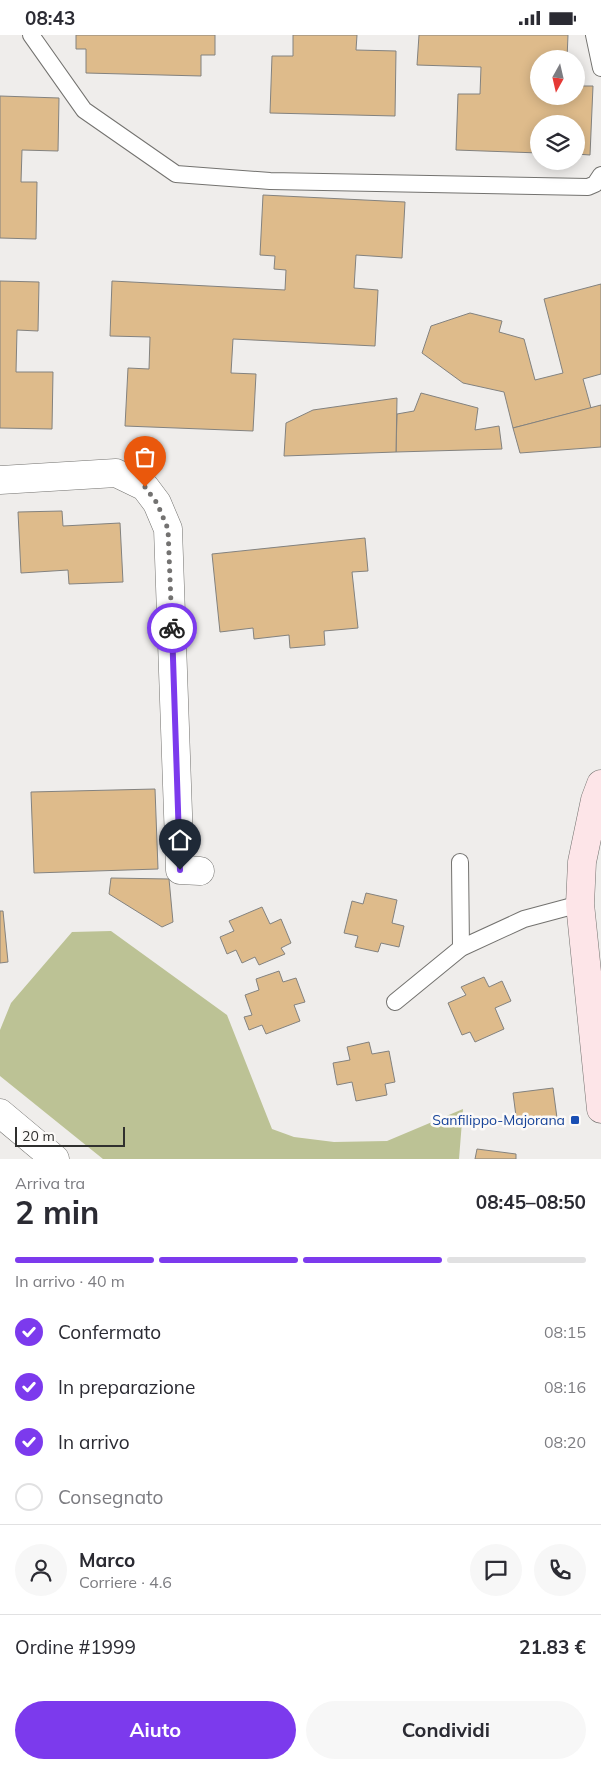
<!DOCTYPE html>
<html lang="it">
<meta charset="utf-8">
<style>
body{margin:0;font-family:Mulish,sans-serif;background:#f7f7f7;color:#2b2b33;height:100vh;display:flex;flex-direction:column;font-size:19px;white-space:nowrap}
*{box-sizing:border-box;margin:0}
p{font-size:16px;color:#7c7c81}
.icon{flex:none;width:28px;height:28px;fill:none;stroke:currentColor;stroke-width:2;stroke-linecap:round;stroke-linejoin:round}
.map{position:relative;height:1124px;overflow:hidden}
.drawer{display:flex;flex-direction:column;background:#fff;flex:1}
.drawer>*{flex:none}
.needle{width:32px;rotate:188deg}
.controls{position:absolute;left:530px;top:15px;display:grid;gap:10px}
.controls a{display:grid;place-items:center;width:55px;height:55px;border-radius:50%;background:#fff;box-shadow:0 2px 12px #0003;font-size:25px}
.scale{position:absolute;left:15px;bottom:12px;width:110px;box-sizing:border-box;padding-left:5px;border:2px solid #30302f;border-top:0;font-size:14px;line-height:18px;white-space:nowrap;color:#30302f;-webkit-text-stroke:4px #fcfaf8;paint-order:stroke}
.pin{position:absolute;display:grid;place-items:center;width:42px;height:42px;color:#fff;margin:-51px -21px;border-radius:50% 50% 50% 0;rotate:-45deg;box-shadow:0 0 5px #0007}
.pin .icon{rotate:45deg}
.courier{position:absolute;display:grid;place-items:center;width:50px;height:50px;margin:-25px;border:4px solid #7c3aed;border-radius:50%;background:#fff;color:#222;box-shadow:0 1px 6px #0007}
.summary em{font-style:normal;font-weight:700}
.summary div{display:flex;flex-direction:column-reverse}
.summary{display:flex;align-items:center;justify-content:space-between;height:85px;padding:0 15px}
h1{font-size:32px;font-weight:700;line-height:38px}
.bar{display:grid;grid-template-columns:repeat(4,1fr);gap:8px 5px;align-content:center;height:60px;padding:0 15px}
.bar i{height:6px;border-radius:4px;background:#e1e1e2}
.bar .current{background:#7c3aed}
.bar p{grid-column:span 4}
.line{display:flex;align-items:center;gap:12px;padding:0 15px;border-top:1px solid #e1e1e2}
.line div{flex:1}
.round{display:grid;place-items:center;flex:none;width:52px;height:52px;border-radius:26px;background:#f7f7f7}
ol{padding:0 15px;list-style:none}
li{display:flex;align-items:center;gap:15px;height:55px}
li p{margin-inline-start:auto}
li .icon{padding:5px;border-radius:50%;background:#7c3aed;color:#fff;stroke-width:4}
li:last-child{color:#7c7c81}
li i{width:28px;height:28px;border:2px solid #e1e1e2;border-radius:50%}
.primary-button{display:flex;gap:10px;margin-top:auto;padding:10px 15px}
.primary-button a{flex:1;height:58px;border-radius:30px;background:#7c3aed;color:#fff;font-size:20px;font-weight:700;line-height:58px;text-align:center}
.primary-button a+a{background:#f7f7f7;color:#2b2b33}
.status{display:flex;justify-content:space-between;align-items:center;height:35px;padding:0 25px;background:#fff;direction:ltr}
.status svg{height:14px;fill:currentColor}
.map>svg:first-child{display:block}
</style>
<div class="status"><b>08:43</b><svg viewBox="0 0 49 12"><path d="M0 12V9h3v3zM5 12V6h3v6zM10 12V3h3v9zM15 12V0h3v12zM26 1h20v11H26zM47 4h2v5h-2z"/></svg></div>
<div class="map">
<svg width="601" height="1124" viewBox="0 0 601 1124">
<rect width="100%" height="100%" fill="#efedeb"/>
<polygon fill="#bcc295" points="111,896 227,980 272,1094 294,1102 334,1107 387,1106 463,1074 459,1124 103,1124 0,1041 0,995 11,968 72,897"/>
<g fill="#debb8b" stroke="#83827f">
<polygon points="76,0 215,0 215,20 201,20 201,41 86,38 86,14 76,14"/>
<polygon points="293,0 357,0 356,15 396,16 395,81 270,78 272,21 293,21"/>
<polygon points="419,0 568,0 567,24 539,24 539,61 576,61 576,51 593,51 590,120 576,119 576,89 539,89 539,118 456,115 458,59 480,59 481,32 417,30"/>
<polygon points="0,61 59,63 58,116 22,115 21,147 37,147 36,204 0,203"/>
<polygon points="263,160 405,167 402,223 356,220 354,253 378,255 375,311 233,304 231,338 256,339 253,396 125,391 128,333 149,334 150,302 110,301 112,246 285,255 286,235 274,234 275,221 260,220"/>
<polygon points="0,246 39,247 38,296 17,295 16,337 53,337 52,394 0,393"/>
<polygon points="601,249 601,339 583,344 591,373 513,393 504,357 463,348 422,318 431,291 470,278 502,286 499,297 524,304 535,345 563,338 544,264"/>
<polygon points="421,358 478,373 475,395 499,391 502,414 396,417 397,379 414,376"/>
<polygon points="397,363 396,417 284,421 286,388 313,375"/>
<polygon points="601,370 601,412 520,418 513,393"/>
<polygon points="62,476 63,491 120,488 123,547 69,549 68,535 21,538 18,477"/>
<polygon points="365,503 368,536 352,537 358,593 324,596 325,610 290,613 289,600 254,604 253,593 220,597 212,519"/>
<polygon points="155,754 158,834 34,838 31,757"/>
<polygon points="111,843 169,844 173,887 162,892 109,859"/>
<polygon points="366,858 397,865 392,888 404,891 399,912 381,908 378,917 355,912 358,901 344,898 352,866 363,869"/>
<polygon points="262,872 270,889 281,884 291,908 281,913 285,919 259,930 255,922 242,928 236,915 227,919 220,902 234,896 229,886"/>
<polygon points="0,876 3,876 8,927 0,928"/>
<polygon points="279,936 283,947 296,943 305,967 294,970 300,986 266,999 262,990 249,995 244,982 252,980 245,960 259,955 256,944"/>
<polygon points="484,942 489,952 502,946 511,966 495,973 504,994 475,1007 470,997 462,1000 448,968 466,960 461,952"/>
<polygon points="369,1007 372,1019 389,1016 395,1047 385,1049 387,1060 356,1066 352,1047 337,1050 333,1028 350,1025 347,1012"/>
<polygon points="553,1053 557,1083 517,1089 513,1058"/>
<polygon points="477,1114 516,1119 516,1124 475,1124"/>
</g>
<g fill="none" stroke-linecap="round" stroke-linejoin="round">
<g stroke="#73726f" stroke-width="18">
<g id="lane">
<polyline points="31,0 84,75 176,139 270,146 588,152 595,149 601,140"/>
<polyline points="594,0 601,33"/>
<polyline points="460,827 461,913"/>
<polyline points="395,967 461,913 524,884 580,869"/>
</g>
</g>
<g stroke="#73726f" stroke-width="29">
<g id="street">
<polyline points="0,445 116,438 145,452 157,468 168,494 180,835 200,836"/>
<polyline points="0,1078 55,1124"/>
</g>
</g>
<g stroke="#73726f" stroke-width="29">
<polyline id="secondary" points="601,749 595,765 582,827 580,869 601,1074"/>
</g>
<use href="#lane" stroke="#fff" stroke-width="16"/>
<use href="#street" stroke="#fff" stroke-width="28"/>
<use href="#secondary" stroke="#fde5e8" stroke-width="28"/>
</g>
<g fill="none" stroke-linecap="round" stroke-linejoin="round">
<polyline stroke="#737271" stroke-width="5" stroke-dasharray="0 9" points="145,452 157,468 168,494 172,593"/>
<polyline stroke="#7c3aed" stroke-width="6" points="172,593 180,835"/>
</g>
<rect fill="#1a4fb4" stroke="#fcfaf8" stroke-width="2" x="570" y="1080" width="10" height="10" rx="2.5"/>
<g text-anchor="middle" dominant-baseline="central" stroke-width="5" stroke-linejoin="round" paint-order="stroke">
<g font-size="14" fill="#164399" stroke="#fcfaf8" text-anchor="end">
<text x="565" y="1085">Sanfilippo-Majorana</text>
</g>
</g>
</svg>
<div class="controls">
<a><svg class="needle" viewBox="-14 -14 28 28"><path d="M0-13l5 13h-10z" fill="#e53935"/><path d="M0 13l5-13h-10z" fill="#7c7c81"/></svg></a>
<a><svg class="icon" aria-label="layers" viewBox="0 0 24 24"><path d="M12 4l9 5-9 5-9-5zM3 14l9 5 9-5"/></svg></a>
</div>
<div class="scale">20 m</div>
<div class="pin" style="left:145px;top:452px;background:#ea580c"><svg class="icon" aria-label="bag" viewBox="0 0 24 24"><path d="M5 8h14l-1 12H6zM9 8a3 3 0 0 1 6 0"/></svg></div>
<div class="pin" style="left:180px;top:835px;background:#1f2937"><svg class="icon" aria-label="home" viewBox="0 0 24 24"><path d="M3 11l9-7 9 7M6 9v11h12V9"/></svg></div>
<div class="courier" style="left:172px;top:593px"><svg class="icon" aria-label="bike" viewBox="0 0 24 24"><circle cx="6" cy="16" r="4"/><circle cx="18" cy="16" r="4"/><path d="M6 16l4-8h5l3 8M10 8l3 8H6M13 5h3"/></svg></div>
</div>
<section class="drawer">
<div class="summary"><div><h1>2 min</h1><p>Arriva tra</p></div><em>08:45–08:50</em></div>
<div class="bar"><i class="current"></i><i class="current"></i><i class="current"></i><i></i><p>In arrivo · 40 m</p></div>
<ol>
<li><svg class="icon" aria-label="check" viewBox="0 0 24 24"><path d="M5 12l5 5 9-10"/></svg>Confermato<p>08:15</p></li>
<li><svg class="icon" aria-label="check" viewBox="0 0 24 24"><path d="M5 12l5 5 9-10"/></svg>In preparazione<p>08:16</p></li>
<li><svg class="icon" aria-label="check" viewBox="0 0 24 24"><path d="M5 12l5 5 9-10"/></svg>In arrivo<p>08:20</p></li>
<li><i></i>Consegnato</li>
</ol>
<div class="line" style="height:90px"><a class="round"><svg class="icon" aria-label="person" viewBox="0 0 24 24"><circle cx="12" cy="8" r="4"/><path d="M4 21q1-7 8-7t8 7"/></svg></a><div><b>Marco</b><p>Corriere · 4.6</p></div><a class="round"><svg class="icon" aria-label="chat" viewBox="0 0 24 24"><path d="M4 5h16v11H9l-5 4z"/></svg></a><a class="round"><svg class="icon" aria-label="phone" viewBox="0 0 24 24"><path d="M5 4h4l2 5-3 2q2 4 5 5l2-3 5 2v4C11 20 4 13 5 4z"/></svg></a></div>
<div class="line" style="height:65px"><div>Ordine #1999</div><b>21.83 €</b></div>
<div class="primary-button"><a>Aiuto</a><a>Condividi</a></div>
</section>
